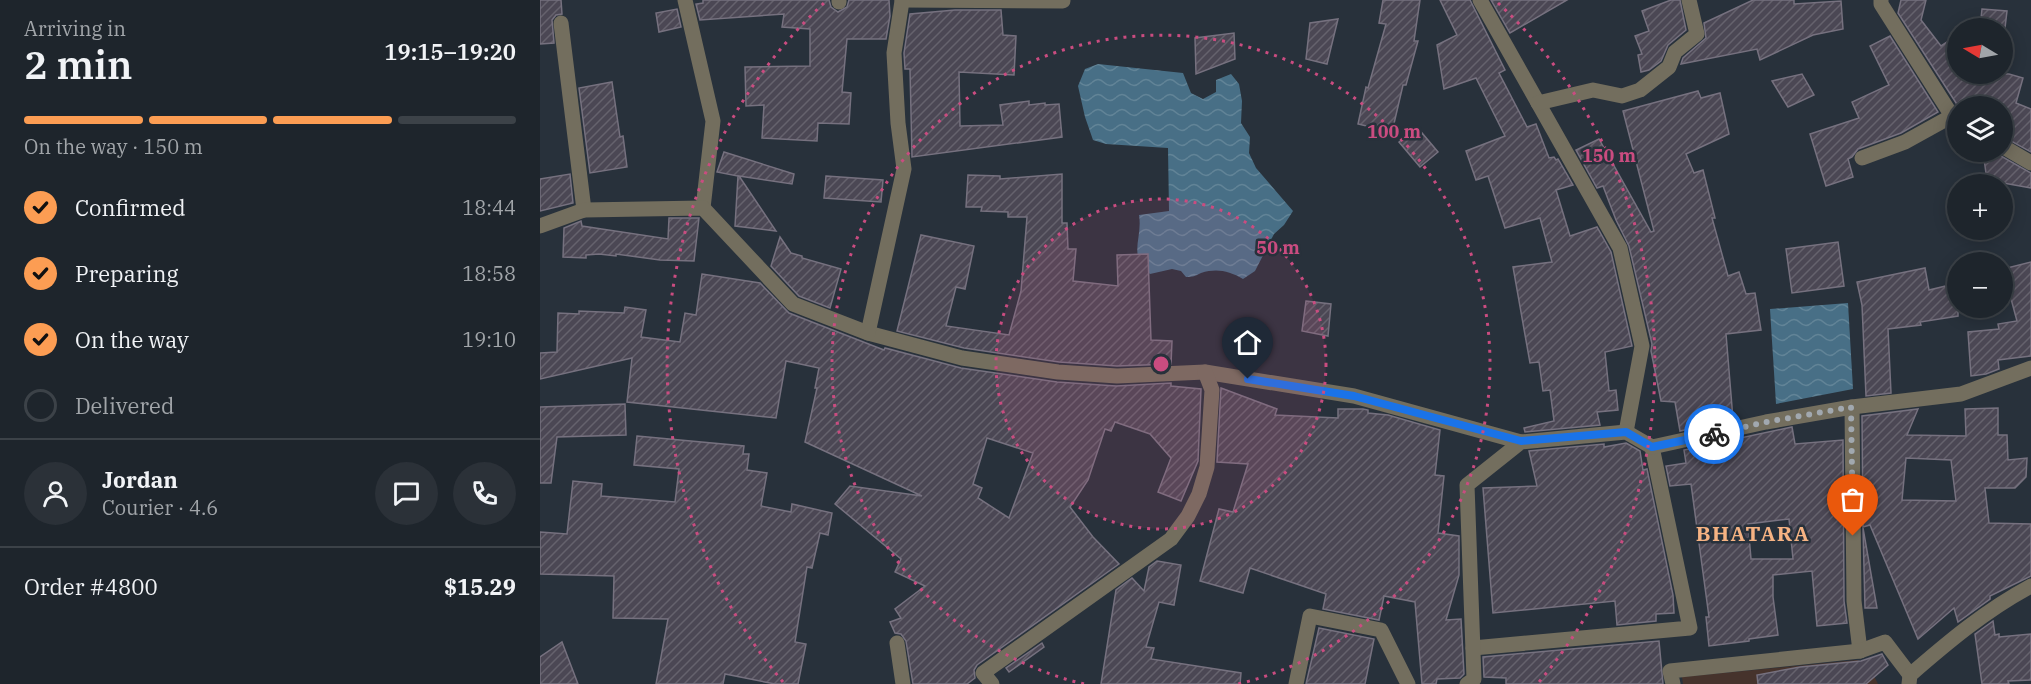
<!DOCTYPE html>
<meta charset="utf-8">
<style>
body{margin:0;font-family:"IBM Plex Serif",serif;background:#2b3138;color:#f1f3f6;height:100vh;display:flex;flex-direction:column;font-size:22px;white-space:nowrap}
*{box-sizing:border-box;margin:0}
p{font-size:20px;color:#a1a5a9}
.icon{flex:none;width:33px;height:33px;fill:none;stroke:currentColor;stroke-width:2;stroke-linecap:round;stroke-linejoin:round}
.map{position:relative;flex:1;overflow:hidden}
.details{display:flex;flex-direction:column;background:#1e252c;width:540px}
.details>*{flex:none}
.needle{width:39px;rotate:280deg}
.fabs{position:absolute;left:1407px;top:18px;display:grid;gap:12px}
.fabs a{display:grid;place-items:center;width:66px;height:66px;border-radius:50%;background:#1e252c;box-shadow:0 3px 15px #0003,0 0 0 2px #3c4248;font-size:30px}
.pin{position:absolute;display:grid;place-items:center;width:51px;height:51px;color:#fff;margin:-62px -26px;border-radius:50% 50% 50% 0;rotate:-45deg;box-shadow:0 0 6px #0007}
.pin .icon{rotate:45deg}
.courier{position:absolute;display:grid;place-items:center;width:60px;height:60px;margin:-30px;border:4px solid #1a73e8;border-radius:50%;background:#fff;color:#222;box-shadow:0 2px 8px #0007}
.head em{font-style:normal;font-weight:600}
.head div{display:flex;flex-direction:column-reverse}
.head{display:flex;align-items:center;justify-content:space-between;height:102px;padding:0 24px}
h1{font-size:39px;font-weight:600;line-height:45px}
.bar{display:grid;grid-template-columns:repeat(4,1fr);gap:9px 6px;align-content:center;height:72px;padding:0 24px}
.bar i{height:8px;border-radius:4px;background:#3c4248}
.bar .selected{background:#fc9d53}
.bar p{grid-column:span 4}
.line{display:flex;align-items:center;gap:15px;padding:0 24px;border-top:2px solid #3c4248}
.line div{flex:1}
.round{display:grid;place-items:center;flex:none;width:63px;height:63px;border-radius:32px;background:#2b3138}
ol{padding:0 24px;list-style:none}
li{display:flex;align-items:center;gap:18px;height:66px}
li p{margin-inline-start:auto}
li .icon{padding:6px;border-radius:50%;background:#fc9d53;color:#111;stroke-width:4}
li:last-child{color:#a1a5a9}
li i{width:33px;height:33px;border:3px solid #3c4248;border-radius:50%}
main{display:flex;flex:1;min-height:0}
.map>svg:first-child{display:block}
</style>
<main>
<section class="details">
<div class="head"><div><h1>2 min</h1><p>Arriving in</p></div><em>19:15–19:20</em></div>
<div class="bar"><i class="selected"></i><i class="selected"></i><i class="selected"></i><i></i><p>On the way · 150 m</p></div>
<ol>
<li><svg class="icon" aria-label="check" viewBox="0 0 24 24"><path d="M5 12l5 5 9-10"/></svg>Confirmed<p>18:44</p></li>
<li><svg class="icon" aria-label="check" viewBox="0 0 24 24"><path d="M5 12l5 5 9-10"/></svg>Preparing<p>18:58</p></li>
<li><svg class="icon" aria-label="check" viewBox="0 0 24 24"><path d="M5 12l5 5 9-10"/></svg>On the way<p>19:10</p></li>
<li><i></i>Delivered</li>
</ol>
<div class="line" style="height:108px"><a class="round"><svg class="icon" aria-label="person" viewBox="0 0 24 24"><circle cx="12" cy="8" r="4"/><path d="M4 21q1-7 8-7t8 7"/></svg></a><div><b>Jordan</b><p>Courier · 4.6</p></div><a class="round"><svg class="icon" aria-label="chat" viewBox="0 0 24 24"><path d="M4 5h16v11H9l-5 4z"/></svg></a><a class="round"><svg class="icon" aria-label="phone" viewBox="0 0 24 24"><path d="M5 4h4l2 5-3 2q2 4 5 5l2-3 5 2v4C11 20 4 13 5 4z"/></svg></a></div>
<div class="line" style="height:78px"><div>Order #4800</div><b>$15.29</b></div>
</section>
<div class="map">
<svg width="1491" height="684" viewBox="0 0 1491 684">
<defs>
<pattern id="water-waves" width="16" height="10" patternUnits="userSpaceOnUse" patternTransform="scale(1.5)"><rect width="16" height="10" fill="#486f86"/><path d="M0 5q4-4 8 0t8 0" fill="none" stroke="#628497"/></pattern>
<pattern id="building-hatch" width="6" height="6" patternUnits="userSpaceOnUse" patternTransform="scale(1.5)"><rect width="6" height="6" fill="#4b4754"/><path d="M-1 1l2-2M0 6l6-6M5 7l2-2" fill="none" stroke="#65626d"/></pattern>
</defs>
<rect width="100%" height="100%" fill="#28313b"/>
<polygon fill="#46332c" points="1317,660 1329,666 1338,684 1143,684 1142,677"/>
<g fill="url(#water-waves)">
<path d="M 558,64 L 643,73 L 651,93 L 663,99 L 676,92 L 676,80 L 691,74 L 699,84 L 702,101 L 701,123 L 710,137 L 709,153 L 716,168 L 753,211 L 744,225 L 734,234 L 715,271 L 703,279 C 689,271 677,268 661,273 C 655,276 653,277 646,277 L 641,271 L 632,269 L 610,274 C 587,255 603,239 599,215 L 629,211 L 628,148 L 566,144 L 553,140 L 545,117 L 538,86 L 545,69 Z"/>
<polygon points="1308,303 1313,389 1236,404 1230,309"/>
</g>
<g fill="url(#building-hatch)" stroke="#76717f" stroke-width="1.5" fill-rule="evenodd">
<polygon points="0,0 21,0 22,14 16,15 12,20 14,43 0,44"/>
<polygon points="163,0 289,0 291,7 298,12 307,7 309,0 349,0 350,16 346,39 307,39 302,92 311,93 309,124 278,123 277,141 222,138 224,105 206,106 205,67 270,66 270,29 242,27 244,14 160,20 156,4 163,3"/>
<polygon points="843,0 880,0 874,41 878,41 866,85 863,85 852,132 818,124 826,87 828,88 846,24 839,23"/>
<polygon points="900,0 930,0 965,70 959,73 987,127 996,124 1009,158 1014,157 1016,160 1018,159 1033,185 1016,190 1030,236 1057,227 1071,252 1092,346 1065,352 1069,391 1076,390 1078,410 1057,412 1060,425 985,432 984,428 1014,421 1010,390 1003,391 999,362 990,363 973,267 1012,262 1000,218 965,228 948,176 936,180 926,151 965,136 936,78 904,89 897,45 917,35"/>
<polygon points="951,0 1027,0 970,33"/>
<polygon points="1131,0 1140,0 1146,30 1128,45 1121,61 1109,70 1101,72 1098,55 1102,54 1095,36 1109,31 1102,11"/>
<polygon points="1213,0 1254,0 1254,4 1301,1 1303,29 1273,35 1220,60 1217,49 1141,64 1143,58 1166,38 1164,23"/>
<polygon points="1361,0 1386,0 1381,20 1401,46 1418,35 1418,74 1469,74 1483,78 1476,103 1491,109 1491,152 1462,136 1462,106 1418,106 1358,13"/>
<polygon points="137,9 141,27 119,32 116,13"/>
<polygon points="1442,9 1467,11 1465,28 1440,28"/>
<polygon points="415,10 461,10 463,35 476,36 474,75 419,72 420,126 463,125 460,105 489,101 489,105 505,103 505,105 519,104 522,137 372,157 370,69 365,69 364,53 370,14"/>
<polygon points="798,19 787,64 766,59 770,23"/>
<polygon points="694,33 695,59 656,74 655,38"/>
<polygon points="1350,36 1398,112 1361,133 1318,149 1312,157 1308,159 1313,177 1286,186 1270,134 1319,118 1312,102 1349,85 1330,46"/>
<polygon points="1262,74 1274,95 1248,107 1232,81"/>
<polygon points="72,82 80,137 83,136 87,167 50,173 39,88"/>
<polygon points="1158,91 1161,98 1180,93 1189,134 1146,154 1154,173 1163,170 1175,218 1172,218 1188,276 1199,272 1206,294 1215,293 1221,330 1186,334 1193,419 1140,431 1135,402 1121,401 1111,351 1112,344 1089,246 1076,220 1063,186 1057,188 1036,150 1059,139 1111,232 1114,231 1083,111"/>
<polygon points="877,127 898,152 880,167 859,142"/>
<polygon points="184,152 254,174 252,184 199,176 236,231 195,226 198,176 177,172"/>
<polygon points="1443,152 1454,152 1491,173 1491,188 1447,180"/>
<polygon points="30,174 33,203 0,211 0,179"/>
<polygon points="522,174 522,223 527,223 528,249 536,249 533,281 578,286 577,255 608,254 611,340 632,341 631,364 577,366 519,362 424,348 357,331 381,235 434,246 425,289 416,287 406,326 469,335 481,291 487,217 468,217 468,212 441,211 442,207 426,207 428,175 460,176 460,179"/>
<polygon points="286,176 343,180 341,202 284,198"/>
<polygon points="129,218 159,218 154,261 120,260 76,254 76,256 59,254 46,255 46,258 23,257 24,228 41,221 42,226 128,239"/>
<polygon points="240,237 251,253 262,256 262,258 301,269 290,308 259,296 231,266"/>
<polygon points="1298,242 1304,286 1252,293 1246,249"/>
<polygon points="1491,262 1491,356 1458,360 1459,369 1446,374 1431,376 1428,332 1459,329 1458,324 1477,321 1463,269"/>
<polygon points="1385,268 1389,290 1418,283 1418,316 1380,322 1381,325 1348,329 1351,393 1326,396 1322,305 1317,282"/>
<path d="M 162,274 L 220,283 L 249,313 L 344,350 L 345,348 L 421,368 L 517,382 L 576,386 L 631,383 L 631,386 L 661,389 L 658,461 L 641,501 L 618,492 L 631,458 L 610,434 L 575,422 L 571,431 L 565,429 L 548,480 L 530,507 L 553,537 L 579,564 L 437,665 L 434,670 L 435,678 L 427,684 L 373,684 L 366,641 L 361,634 L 355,633 L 350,622 L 361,618 L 355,609 L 385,586 L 355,572 L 361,559 L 295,504 L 310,486 L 382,496 L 265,442 L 277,388 L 275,388 L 279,368 L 246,361 L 236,418 L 87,402 L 92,358 L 0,379 L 0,353 L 17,352 L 18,313 L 39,314 L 39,311 L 84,313 L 85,307 L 106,310 L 101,337 L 140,342 L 145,313 L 156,315 ZM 447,438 L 493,453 L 469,518 L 438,498 L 442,488 L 433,484 Z"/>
<polygon points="766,301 791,304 788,336 762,331"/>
<polygon points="681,388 737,409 735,415 798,418 798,409 823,409 828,410 828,413 848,415 900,430 895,475 904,476 898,533 919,536 919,575 906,620 921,619 924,674 920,678 897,679 896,684 882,684 875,602 844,596 839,620 783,609 786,594 710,568 703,593 660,581 679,509 693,512 708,464 677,462"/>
<polygon points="85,404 86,435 17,437 11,483 0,483 0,407"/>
<path d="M 1458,408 L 1458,435 L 1467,435 L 1468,460 L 1487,458 L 1486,477 L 1475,488 L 1445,488 L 1449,523 L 1491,524 L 1491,576 L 1450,596 L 1450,599 L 1418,622 L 1414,608 L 1378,639 L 1330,525 L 1323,527 L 1322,416 L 1378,409 L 1367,435 L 1426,436 L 1425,409 ZM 1366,458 L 1411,460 L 1416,501 L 1362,500 Z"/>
<path d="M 1252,427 L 1255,444 L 1303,440 L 1304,601 L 1307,623 L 1277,626 L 1272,571 L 1233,575 L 1233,597 L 1238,635 L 1209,639 L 1209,641 L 1169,646 L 1166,617 L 1169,617 L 1151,484 L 1130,486 L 1126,466 L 1146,463 L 1144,450 ZM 1249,519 L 1253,559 L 1211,559 L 1208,524 Z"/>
<polygon points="97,436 204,446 203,454 209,454 207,470 227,473 221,506 251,512 252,504 292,513 288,535 280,533 272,568 267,567 255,642 266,644 258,684 235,684 185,674 183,684 116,684 128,619 73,618 74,576 0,574 0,532 27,534 33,481 62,484 61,496 135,502 139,469 94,465"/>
<polygon points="1086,443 1100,451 1103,470 1107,469 1133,595 1134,613 1116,614 1116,621 1077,625 1075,601 953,613 943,488 997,486 989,451 1064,444 1064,447"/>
<polygon points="1323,528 1337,608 1325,608"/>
<polygon points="617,561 641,565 634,605 619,602 606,647 614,648 611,659 701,673 700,684 561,684 576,590 592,578 604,591 609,567"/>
<polygon points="1453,621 1455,635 1459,634 1459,637 1491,634 1491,680 1468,681 1469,684 1442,684 1435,634"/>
<polygon points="779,628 834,639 825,684 766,684"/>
<polygon points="1119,641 1123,684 966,684 966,678 944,677 943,657"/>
<polygon points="22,642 38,684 0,684 0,657"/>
<polygon points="502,643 504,647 469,672 466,668"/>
<polygon points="1342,654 1348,665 1326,684 1218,684 1217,675 1260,667 1321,661"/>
</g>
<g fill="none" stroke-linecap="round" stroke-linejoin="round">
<g stroke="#736e5e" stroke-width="15">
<polyline points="145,0 173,121 163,208"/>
<polyline points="362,0 523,1"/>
<polyline points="940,0 1080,248 1102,346 1086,432"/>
<polyline points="1341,0 1341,4 1412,116 1418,119"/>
<polyline points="299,2 299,0"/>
<polyline points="21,23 44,210"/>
<polyline points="998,103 1053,90 1082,96 1100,90 1129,67 1135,52 1157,34 1149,0"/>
<polyline points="1462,146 1491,163"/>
<polyline points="1322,158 1365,142 1412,116"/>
<polyline points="0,226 44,210 163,208 253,304 328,333 422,358 518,372 577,376 665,372 814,396 981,442"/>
<polyline points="328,333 364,169 358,123 354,53 362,1"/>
<polyline points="1312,407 1314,601 1320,651"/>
<polyline points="357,643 363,684"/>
<polyline points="933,648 1150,628 1112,447"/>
<polyline points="452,684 443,673 631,539 648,516 659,494 667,467 672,390 665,372"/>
<polyline points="756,684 770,616 841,630 868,684"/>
<polyline points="927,684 934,679 927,485 981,442 1086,432 1112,447 1226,422 1312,407 1421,394 1491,368"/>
<polyline points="1133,684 1130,671 1320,651 1345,642 1370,675"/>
<path d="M 1369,684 L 1370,675 C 1408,642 1446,610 1491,586"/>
</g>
</g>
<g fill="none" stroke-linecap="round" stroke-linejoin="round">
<polyline stroke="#a1a8af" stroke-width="6" stroke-dasharray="0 10.8" points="1174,434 1226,422 1311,407 1313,536"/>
<polyline stroke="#1a73e8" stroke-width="8" points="708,379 814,396 981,441 1086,432 1112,447 1174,434"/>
</g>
<circle cx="621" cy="364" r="165" fill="#ca4c80" fill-opacity=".12"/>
<g fill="none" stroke="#ca4c80" stroke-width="3" stroke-dasharray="3 6">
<circle cx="621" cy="364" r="165"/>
<path d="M544 684A329 329 0 1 1 698 684"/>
<path d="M243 682A494 494 0 0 1 284 3M958 3A494 494 0 0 1 999 682"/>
</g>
<g text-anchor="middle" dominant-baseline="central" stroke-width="5" stroke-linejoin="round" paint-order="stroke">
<g font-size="21" font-weight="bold" letter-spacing="1.5" fill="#f6b383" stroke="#28313b">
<text x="1213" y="533">BHATARA</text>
</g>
</g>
<circle cx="621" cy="364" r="9" fill="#ca4c80" stroke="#28313b" stroke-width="3"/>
<g font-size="18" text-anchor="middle" font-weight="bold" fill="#ca4c80" stroke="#28313b" stroke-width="5" stroke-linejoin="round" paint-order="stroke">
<text x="854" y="138">100 m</text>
<text x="1069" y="162">150 m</text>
<text x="738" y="254">50 m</text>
</g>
</svg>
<div class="fabs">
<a><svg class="needle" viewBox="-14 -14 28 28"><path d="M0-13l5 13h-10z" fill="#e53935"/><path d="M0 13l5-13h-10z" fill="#a1a5a9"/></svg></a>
<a><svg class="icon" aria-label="layers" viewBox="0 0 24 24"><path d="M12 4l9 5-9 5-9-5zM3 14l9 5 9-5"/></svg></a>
<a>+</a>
<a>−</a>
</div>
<div class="pin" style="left:1313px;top:536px;background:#ea580c"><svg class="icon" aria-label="bag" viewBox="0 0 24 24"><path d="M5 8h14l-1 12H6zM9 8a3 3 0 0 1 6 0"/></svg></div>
<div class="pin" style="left:708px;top:379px;background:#1f2937"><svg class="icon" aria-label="home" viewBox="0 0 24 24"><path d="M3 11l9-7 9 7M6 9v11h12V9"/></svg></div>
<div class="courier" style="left:1174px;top:434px"><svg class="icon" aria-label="bike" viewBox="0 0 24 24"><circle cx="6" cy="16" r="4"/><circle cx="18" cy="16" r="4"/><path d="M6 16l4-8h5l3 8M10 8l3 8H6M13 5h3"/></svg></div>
</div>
</main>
